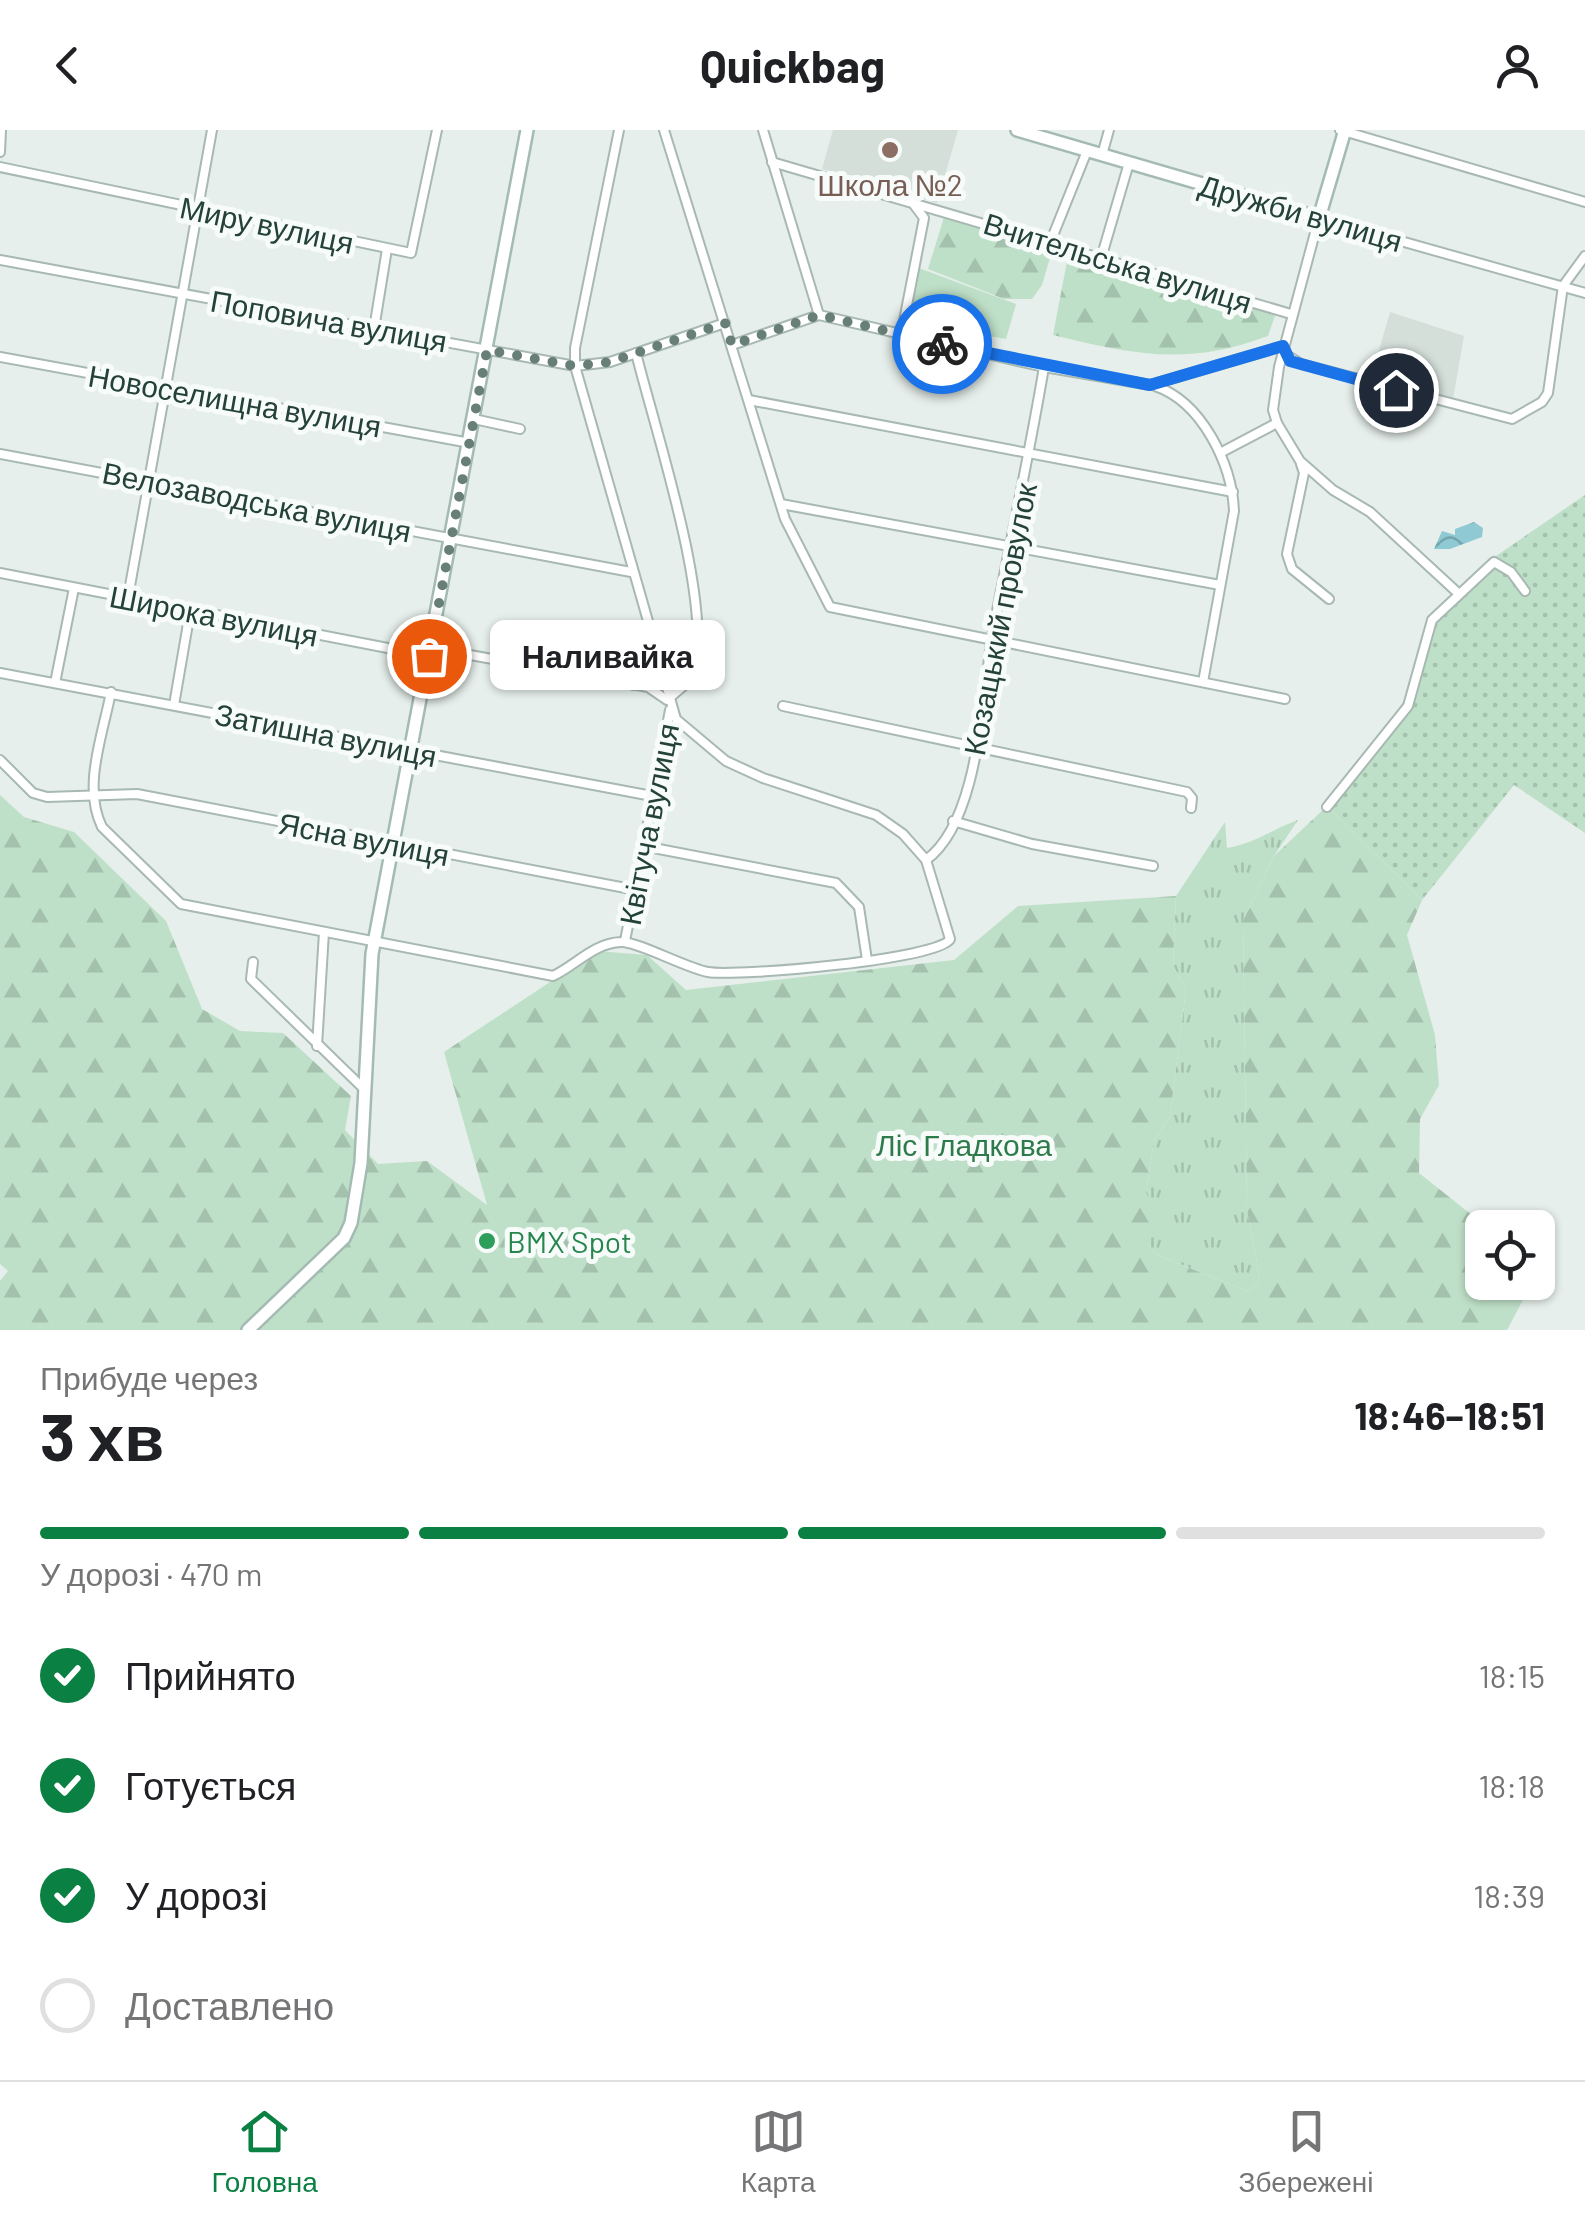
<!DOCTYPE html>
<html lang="uk">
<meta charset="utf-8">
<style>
body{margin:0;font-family:Barlow,sans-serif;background:#f6f6f6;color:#202124;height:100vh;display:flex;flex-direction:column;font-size:38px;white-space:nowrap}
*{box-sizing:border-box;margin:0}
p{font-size:32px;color:#757577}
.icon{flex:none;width:55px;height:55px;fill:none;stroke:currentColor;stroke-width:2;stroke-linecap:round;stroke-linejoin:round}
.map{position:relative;height:1200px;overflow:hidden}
.sheet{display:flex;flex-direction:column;background:#fff;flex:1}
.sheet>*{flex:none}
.tools{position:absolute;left:1465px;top:1080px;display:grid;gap:20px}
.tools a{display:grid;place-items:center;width:90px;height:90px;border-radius:15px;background:#fff;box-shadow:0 2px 8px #0004;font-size:50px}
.pin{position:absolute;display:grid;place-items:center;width:85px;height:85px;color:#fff;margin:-42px;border:5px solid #fff;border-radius:50%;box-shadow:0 2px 10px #0007}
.courier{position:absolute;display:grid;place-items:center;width:100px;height:100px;margin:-50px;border:8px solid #1a73e8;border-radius:50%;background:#fff;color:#222;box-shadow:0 2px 12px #0007}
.bubble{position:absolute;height:70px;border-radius:15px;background:#fff;box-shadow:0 2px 8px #0004;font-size:32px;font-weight:700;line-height:70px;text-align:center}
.head em{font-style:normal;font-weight:700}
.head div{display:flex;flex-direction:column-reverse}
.head{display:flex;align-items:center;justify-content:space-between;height:170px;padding:0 40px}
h1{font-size:65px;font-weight:700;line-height:75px}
.bar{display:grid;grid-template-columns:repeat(4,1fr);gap:15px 10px;align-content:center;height:120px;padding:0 40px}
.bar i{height:12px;border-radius:8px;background:#e0e0e0}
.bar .on{background:#0b8043}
.bar p{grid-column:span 4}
ol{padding:0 40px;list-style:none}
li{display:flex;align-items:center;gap:30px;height:110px}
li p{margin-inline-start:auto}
li .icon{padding:10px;border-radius:50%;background:#0b8043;color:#fff;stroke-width:4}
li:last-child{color:#757577}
li i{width:55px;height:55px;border:5px solid #e0e0e0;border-radius:50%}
header{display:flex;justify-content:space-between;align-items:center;height:130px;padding:0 40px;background:#fff;font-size:45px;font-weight:700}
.dock{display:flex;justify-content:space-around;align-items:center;height:140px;border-top:2px solid #e0e0e0;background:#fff;font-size:28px;color:#757577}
.dock a{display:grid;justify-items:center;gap:5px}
.dock .on{color:#0b8043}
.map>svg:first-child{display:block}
</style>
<header><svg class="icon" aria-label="back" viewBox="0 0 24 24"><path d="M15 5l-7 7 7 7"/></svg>Quickbag<svg class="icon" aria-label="person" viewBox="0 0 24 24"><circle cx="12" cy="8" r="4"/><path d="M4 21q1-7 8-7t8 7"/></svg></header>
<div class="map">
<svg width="1585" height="1200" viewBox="0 0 1585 1200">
<defs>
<pattern id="grass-tufts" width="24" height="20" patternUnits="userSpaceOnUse" patternTransform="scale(2.5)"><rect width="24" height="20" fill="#bfe0c8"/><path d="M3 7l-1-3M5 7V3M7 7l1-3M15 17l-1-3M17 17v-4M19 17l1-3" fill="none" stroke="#a4c1ad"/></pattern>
<pattern id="forest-firs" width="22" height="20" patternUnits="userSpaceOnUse" patternTransform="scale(2.5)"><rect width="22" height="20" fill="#bfe0c8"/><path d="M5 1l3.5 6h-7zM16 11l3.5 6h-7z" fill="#a4c1ad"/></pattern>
<pattern id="garden-dots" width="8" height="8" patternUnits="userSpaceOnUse" patternTransform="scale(2.5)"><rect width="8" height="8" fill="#bfe0c8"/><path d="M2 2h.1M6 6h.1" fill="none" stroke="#a4c1ad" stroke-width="1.8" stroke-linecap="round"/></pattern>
<pattern id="water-waves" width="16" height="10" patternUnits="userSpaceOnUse" patternTransform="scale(2.5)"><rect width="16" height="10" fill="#8ec9d4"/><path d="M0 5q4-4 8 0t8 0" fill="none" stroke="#74a5ad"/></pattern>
</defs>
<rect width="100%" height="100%" fill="#e6efeb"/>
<g fill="#d4dfda">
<polygon points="833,0 958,0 937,73 822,39"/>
<polygon points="1390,182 1464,206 1453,269 1371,248"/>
</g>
<path fill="url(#grass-tufts)" d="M 1298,690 L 1274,726 L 1243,791 L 1247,1080 L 1260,1149 L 1249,1162 L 1155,1124 L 1148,1114 L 1146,1063 L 1154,1011 L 1170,986 L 1186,860 L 1173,835 L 1176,766 L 1225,692 L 1227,718 C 1255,713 1271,700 1298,690 Z"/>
<g fill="url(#forest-firs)">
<polygon points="945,84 1052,121 1042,155 1032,169 1004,169 928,139"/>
<path d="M 1069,121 L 1276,183 L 1268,206 C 1188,236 1134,225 1053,205 Z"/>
<polygon points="0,665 24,687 74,702 166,791 202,879 240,901 283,903 351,966 345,1000 378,1034 427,1031 487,1075 444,922 597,821 647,825 686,860 954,830 1018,776 1176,766 1173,835 1186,860 1170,986 1154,1011 1146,1063 1158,1082 1148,1114 1155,1124 1249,1162 1260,1149 1247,1080 1243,791 1274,726 1327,676 1422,770 1407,805 1435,905 1439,955 1420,989 1419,1043 1487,1097 1482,1098 1482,1152 1520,1153 1525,1166 1507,1200 0,1200 0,1151 8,1141 0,1134"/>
</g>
<polygon fill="#bfe0c8" points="916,137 1016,174 1006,209 908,192"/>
<polygon fill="url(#garden-dots)" points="1585,365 1585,703 1514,655 1422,770 1327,676 1384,605 1419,544 1426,492 1496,426"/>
<polygon fill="url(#water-waves)" points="1474,392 1483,398 1482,407 1450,419 1434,419 1442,401 1455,405 1455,399"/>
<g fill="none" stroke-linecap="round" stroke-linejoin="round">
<g stroke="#a8b8b2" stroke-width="12">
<g id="street">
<polyline points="619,0 575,218 575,236 610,232 725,193"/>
<polyline points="664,0 785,389 830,477 1285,569"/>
<polyline points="763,0 819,185"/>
<polyline points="1340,0 1585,72"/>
<polyline points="0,22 1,0"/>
<polyline points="1102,25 1109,0"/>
<polyline points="772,32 1291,184"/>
<polyline points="0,37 411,123 437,0"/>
<polyline points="1050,113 1087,21"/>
<polyline points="1102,125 1129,33"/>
<path d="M 0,130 L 575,236 L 676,589 L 726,631 L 763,648 L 876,685 L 903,704 L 926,730 L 950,809 C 941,829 738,847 708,842 C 686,838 637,811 621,812 C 594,813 576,835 553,846 L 181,774 L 102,697 C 82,657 103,604 111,562"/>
<polyline points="374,199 387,119"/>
<polyline points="901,206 924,88 912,72"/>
<polyline points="732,215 819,185 1044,237 1150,255 1283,216"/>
<polyline points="1285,224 1301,234 1512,289 1542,272 1548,263 1563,156 1585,126"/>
<polyline points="0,227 470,313"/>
<path d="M 1155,256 C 1202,272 1232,334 1234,381 L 1203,552"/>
<polyline points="749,270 1233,362"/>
<polyline points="474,289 520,299"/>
<polyline points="1220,323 1277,293"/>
<polyline points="0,324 631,442"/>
<polyline points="1301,334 1304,343 1287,424 1292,439 1329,469"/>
<polyline points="781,374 1220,455"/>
<polyline points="0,443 429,526"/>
<polyline points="1459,464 1370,382 1333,360 1300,331 1277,293 1273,280 1279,237 1319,88 1585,163"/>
<polyline points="128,467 212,0"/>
<path d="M 431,518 L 648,557 L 667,570 L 694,547 C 713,471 656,304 636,223"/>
<polyline points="0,543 652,666"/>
<polyline points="55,553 74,458"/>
<polyline points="633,555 646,501"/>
<polyline points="174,575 190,482"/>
<polyline points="783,576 1187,662 1192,668 1191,678"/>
<polyline points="0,630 33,663 47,667 137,664 636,760"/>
<polyline points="1327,677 1408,576 1432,490 1494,432 1511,442 1525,461"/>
<polyline points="953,691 1032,714 1153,736"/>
<polyline points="643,716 836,753 859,777 867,830"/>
<path d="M 926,730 C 979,692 982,568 992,507 C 1009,417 1029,327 1044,237"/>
<polyline points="625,811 670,580"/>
<polyline points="253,832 251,849 364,959"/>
<polyline points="317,916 324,802"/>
</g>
</g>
<g stroke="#a4bbb3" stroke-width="16">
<g id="secondary">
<polyline points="1017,0 1319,88 1345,0"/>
<polyline points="248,1200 344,1108 351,1093 361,1033 372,824 527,0"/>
</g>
</g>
<use href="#street" stroke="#fff" stroke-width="8"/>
<use href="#secondary" stroke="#fff" stroke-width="11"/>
</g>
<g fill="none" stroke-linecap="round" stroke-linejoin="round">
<polyline stroke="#687f78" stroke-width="10" stroke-dasharray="0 18" points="429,526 487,220 575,236 610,232 725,193 732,215 819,185 942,214"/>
<polyline stroke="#1a73e8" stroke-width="12" points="942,214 1150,255 1283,216 1290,231 1396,260"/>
</g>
<circle fill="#8d6e63" stroke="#f7fbf9" stroke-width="4" cx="890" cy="20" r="10"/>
<circle fill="#2e9e5b" stroke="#f7fbf9" stroke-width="4" cx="487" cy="1111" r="10"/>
<g text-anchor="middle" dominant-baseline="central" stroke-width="10" stroke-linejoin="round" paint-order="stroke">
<g font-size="30" fill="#785e54" stroke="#f7fbf9">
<text x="890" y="54">Школа №2</text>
</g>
<g font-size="30" fill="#24423a" stroke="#f7fbf9">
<text transform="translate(1301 82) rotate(16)">Дружби вулиця</text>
<text transform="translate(267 94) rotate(12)">Миру вулиця</text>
<text transform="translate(1118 132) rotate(17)">Вчительська вулиця</text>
<text transform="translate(329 190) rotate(10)">Поповича вулиця</text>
<text transform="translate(235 270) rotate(10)">Новоселищна вулиця</text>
<text transform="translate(257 371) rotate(11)">Велозаводська вулиця</text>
<text transform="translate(214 485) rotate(11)">Широка вулиця</text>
<text transform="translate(999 489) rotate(-79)">Козацький провулок</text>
<text transform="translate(326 604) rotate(11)">Затишна вулиця</text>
<text transform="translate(648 694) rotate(-79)">Квітуча вулиця</text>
<text transform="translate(364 708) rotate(11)">Ясна вулиця</text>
</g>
<g font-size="30" fill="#2d7a4b" stroke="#f7fbf9">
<text x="964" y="1014">Ліс Гладкова</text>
</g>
<g font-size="30" fill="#27864d" stroke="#f7fbf9" text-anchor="start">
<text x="507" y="1111">BMX Spot</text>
</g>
</g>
</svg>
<div class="tools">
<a><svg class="icon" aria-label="locate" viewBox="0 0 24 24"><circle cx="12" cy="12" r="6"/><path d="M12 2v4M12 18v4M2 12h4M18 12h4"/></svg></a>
</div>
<div class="pin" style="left:429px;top:526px;background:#ea580c"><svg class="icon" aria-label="bag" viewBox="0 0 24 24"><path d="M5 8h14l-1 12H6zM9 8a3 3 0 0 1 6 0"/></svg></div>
<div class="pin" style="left:1396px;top:260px;background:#1f2937"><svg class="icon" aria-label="home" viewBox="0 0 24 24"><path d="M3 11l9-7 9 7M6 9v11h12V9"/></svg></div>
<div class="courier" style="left:942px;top:214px"><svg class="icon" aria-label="bike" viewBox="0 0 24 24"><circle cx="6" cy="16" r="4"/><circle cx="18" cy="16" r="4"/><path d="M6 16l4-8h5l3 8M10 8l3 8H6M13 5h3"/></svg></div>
<div class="bubble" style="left:490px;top:490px;width:235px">Наливайка</div>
</div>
<section class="sheet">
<div class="head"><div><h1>3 хв</h1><p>Прибуде через</p></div><em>18:46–18:51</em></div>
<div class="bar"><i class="on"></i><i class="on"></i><i class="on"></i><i></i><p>У дорозі · 470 m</p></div>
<ol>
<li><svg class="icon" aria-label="check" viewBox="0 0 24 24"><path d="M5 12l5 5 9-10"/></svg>Прийнято<p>18:15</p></li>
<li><svg class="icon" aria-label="check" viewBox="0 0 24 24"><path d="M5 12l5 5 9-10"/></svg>Готується<p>18:18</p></li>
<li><svg class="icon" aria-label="check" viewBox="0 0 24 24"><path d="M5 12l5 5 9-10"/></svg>У дорозі<p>18:39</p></li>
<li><i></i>Доставлено</li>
</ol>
</section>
<nav class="dock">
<a class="on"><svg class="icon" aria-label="home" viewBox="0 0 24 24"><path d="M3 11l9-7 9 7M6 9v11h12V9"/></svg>Головна</a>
<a><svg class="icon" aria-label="map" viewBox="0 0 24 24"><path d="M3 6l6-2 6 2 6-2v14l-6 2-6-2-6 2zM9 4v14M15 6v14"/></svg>Карта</a>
<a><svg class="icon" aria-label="saved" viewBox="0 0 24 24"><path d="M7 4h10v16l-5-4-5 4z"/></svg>Збережені</a>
</nav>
